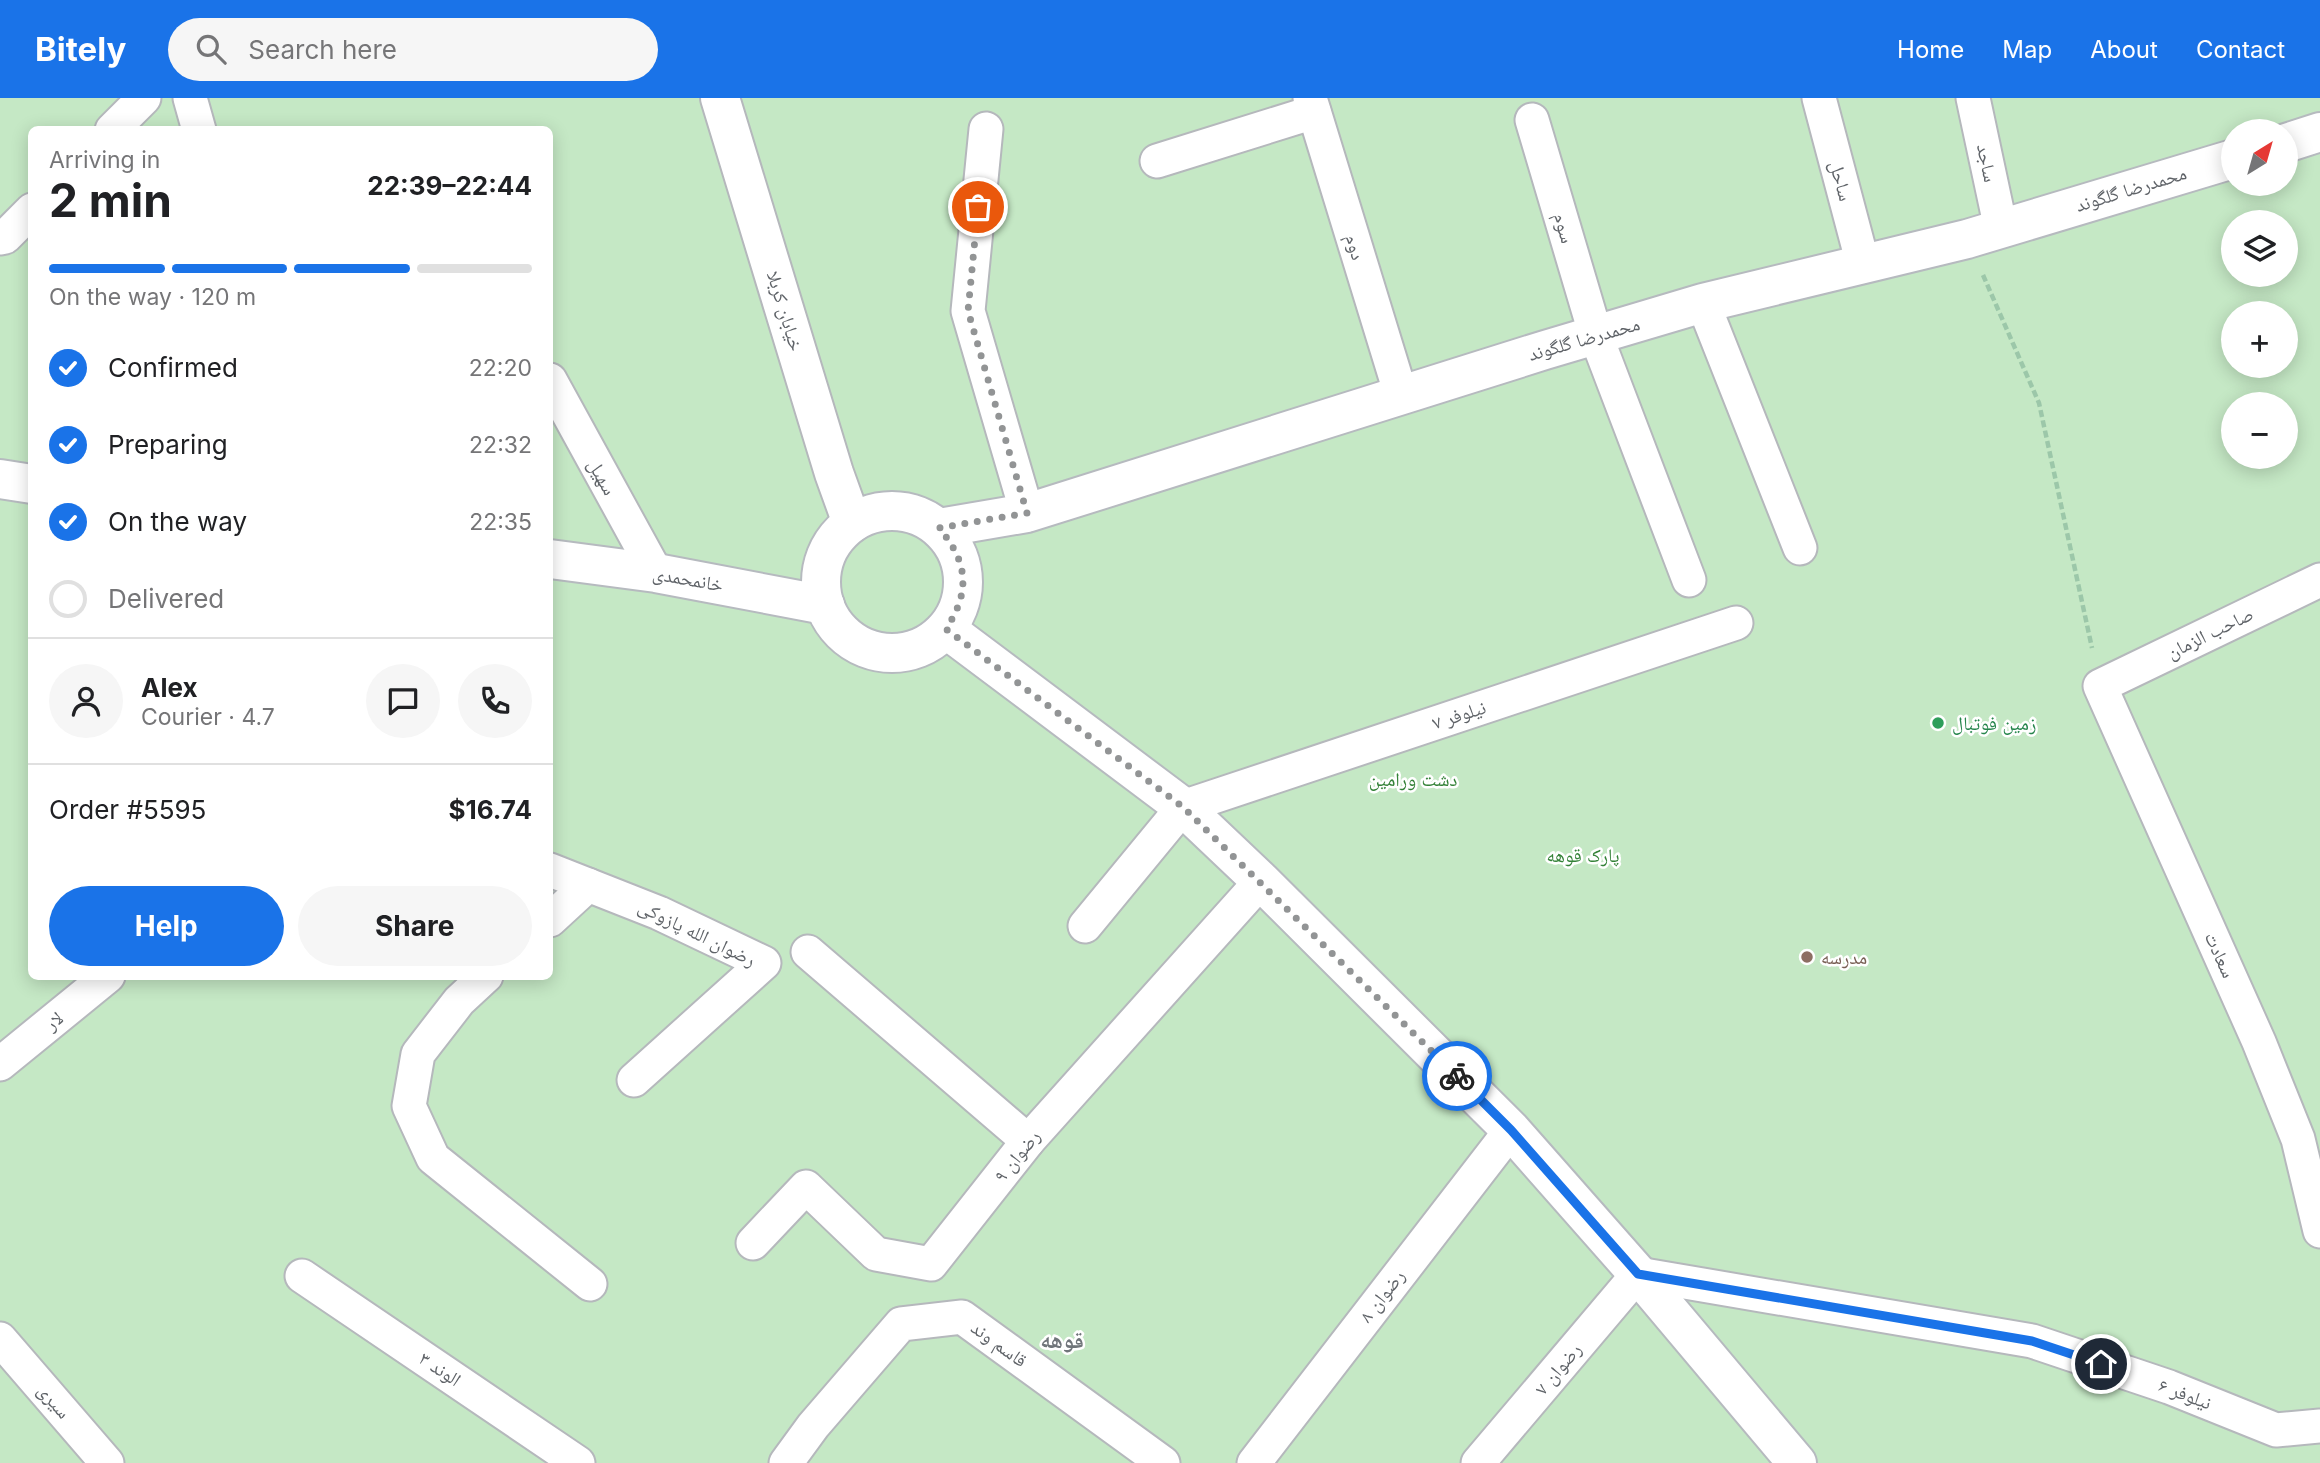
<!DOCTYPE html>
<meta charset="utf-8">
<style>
body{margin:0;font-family:Inter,"Noto Naskh Arabic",sans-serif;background:#f6f6f6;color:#202124;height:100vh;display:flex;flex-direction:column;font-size:26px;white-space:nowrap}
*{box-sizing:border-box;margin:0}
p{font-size:23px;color:#757577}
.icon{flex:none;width:38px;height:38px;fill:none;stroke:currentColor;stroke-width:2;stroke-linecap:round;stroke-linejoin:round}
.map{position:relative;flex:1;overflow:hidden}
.details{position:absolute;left:28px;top:28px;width:525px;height:854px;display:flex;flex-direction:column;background:#fff;border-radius:10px;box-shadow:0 4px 18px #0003}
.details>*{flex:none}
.needle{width:46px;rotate:37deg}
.buttons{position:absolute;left:2221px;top:21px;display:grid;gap:14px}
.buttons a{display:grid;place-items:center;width:77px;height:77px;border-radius:50%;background:#fff;box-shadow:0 4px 18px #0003;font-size:35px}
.pin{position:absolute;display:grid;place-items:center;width:60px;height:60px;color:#fff;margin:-30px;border:4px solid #fff;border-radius:50%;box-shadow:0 2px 7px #0007}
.courier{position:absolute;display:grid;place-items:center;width:70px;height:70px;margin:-35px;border:5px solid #1a73e8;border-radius:50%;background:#fff;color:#222;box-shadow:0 2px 9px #0007}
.head em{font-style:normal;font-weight:700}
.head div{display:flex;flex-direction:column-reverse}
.head{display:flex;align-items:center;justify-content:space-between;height:119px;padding:0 21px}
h1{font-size:46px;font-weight:700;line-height:52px}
.bar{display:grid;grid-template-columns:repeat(4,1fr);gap:10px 7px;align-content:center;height:84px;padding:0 21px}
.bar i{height:9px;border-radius:5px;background:#e0e0e0}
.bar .on{background:#1a73e8}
.bar p{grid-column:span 4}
.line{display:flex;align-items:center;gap:18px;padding:0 21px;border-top:2px solid #e0e0e0}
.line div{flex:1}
.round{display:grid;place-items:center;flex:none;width:74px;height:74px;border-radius:37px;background:#f6f6f6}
ol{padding:0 21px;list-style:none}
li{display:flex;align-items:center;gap:21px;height:77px}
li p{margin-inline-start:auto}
li .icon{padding:7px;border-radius:50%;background:#1a73e8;color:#fff;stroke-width:4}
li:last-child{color:#757577}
li i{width:38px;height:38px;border:4px solid #e0e0e0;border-radius:50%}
.primary-button{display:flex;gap:14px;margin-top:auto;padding:14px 21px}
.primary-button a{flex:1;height:80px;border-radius:42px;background:#1a73e8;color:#fff;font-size:28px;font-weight:700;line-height:80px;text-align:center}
.primary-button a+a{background:#f6f6f6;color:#202124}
header{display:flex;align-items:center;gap:42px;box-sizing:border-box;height:98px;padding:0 35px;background:#1a73e8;color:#fff}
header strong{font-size:33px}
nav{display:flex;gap:38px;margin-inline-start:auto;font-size:24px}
.search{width:490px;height:63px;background:#f6f6f6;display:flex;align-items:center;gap:18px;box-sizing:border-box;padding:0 24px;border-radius:38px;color:#757577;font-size:26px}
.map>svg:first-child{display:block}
</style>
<header>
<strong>Bitely</strong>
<div class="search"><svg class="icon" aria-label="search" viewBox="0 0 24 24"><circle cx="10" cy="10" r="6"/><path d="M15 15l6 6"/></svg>Search here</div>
<nav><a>Home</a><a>Map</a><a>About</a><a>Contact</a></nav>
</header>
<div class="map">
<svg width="2320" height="1365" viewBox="0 0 2320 1365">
<rect width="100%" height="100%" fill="#f1efe8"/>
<path fill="#c5e8c5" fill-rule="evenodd" d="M 0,0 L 2320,0 L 2320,1365 L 0,1365 ZM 32,32 L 550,32 L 550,878 L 32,878 ZM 2233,33 L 2286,33 L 2286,86 L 2233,86 ZM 2233,124 L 2286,124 L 2286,177 L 2233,177 ZM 2233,215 L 2286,215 L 2286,268 L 2233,268 ZM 2233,306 L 2286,306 L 2286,359 L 2233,359 Z"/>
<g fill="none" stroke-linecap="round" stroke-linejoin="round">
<g stroke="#b5b8bc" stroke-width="37">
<g id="minor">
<polyline points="190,0 199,32"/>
<polyline points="1310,0 1401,297"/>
<polyline points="1819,0 1863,166"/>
<polyline points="1973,0 2001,131"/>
<polyline points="1532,22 1596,238 1689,482"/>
<polyline points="986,31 968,213 1027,415"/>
<polyline points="112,32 144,0"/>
<polyline points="1157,63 1314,14"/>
<polyline points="0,140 5,139 32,112"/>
<polyline points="1703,205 1800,450"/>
<polyline points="550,282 656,475"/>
<polyline points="2320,482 2100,588 2259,944 2298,1041 2320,1133"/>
<polyline points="550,772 659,815 764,865 634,982"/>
<polyline points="550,822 588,787"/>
<polyline points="1085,828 1183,709 1736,525"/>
<polyline points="808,854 1028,1043"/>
<polyline points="486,878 459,903 418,956 409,1008 433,1060 590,1186"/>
<polyline points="0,966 108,878"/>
<polyline points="753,1145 806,1089 876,1156 931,1166 1028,1043 1261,783"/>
<polyline points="302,1178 578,1365"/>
<polyline points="0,1241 107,1365"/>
<polyline points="786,1365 813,1328 901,1226 962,1219 1163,1365"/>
<polyline points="1254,1365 1511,1032"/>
<polyline points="1478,1365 1638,1176 2032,1243 2169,1289 2276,1332 2320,1328"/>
</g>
</g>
<g stroke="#b5b8bc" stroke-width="42">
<polyline id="tertiary" points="720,0 834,375 852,425"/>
</g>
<g stroke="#b6babf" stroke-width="42">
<g id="secondary">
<polyline points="2286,45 2320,34"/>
<polyline points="0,381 32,386"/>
<circle cx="892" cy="484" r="71"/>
<polyline points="939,430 1027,415 1545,252 1703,205 1967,141 2233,61"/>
<polyline points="550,461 656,475 825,507"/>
<polyline points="946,531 1183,709 1261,783 1511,1032 1638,1176 1797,1365"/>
</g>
</g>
<polyline stroke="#9cc7a9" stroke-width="4.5" stroke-dasharray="7 3.5" stroke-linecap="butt" points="1983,177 2039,305 2092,550"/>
<use href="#minor" stroke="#fff" stroke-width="33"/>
<use href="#tertiary" stroke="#fff" stroke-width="38"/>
<use href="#secondary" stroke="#fff" stroke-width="38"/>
</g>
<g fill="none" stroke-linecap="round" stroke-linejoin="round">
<path stroke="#929495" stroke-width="7" stroke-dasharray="0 12.6" d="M 978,109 L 968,213 L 1027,415 L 939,430 C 968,464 971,493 946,531 L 1183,709 L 1457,978"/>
<polyline stroke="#1a73e8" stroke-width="9" points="1457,978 1511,1032 1638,1176 2032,1243 2101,1266"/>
</g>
<circle fill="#2e9e5b" stroke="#fff" stroke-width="2.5" cx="1938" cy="625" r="7"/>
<circle fill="#8d6e63" stroke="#fff" stroke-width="2.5" cx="1807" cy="859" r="7"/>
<g text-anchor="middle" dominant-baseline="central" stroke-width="5" stroke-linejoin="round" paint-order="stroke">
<g font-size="19" fill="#5f6368" stroke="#fff">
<text transform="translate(1987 65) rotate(78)">ساجد</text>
<text transform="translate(1841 83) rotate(75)">ساحل</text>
<text transform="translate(2131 91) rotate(-17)">محمدرضا گلگوند</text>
<text transform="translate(1564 130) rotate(74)">سوم</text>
<text transform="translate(1355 149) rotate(73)">دوم</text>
<text transform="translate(785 213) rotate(73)">خیابان کربلا</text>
<text transform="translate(1584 241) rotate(-16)">محمدرضا گلگوند</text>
<text transform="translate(602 379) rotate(61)">سهیل</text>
<text transform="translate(688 481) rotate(10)">خانمحمدی</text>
<text transform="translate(2210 535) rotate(-26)">صاحب الزمان</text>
<text transform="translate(1459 617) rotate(-18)">نیلوفر ۷</text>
<text transform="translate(697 835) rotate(26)">رضوان الله پازوکی</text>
<text transform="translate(2220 857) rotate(66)">سعادت</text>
<text transform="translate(54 923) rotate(-39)">لار</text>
<text transform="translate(1017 1058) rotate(-51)">رضوان ۹</text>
<text transform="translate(1382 1198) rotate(-52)">رضوان ۸</text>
<text transform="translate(999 1246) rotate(36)">قاسم وند</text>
<text transform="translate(440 1271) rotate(34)">الوند ۳</text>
<text transform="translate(1558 1271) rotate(-50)">رضوان ۷</text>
<text transform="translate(2185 1296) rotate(21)">نیلوفر ۶</text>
<text transform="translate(54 1303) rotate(49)">سیری</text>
</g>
<g font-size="19" fill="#27864d" stroke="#fff" text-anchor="start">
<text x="1952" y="625">زمین فوتبال</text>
</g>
<g font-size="19" fill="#348238" stroke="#fff">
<text x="1413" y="681">دشت ورامین</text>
<text x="1583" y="757">پارک قوهه</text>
</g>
<g font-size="19" fill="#785e54" stroke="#fff" text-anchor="start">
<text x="1821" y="859">مدرسه</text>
</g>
<g font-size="23" font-weight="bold" fill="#70757a" stroke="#fff">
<text x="1062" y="1242">قوهه</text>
</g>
</g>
</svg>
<div class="buttons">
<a><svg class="needle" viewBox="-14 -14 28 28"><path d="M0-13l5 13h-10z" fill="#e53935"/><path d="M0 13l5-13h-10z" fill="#757577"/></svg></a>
<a><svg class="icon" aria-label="layers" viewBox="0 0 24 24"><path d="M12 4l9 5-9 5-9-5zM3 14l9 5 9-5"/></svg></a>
<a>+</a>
<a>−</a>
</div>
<div class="pin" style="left:978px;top:109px;background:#ea580c"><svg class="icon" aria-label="bag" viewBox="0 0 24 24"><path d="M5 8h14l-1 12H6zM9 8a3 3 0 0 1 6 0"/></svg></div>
<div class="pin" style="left:2101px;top:1266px;background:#1f2937"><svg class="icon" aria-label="home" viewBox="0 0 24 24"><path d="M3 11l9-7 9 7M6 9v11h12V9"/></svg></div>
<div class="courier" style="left:1457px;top:978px"><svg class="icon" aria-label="bike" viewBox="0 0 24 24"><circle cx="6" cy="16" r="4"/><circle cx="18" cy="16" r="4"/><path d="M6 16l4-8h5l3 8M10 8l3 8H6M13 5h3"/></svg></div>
<section class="details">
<div class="head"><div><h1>2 min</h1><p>Arriving in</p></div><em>22:39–22:44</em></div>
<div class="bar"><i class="on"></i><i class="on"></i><i class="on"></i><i></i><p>On the way · 120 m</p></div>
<ol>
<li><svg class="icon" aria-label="check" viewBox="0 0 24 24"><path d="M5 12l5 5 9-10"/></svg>Confirmed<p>22:20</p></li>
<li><svg class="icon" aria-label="check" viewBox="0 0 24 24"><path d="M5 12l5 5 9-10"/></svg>Preparing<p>22:32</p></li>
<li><svg class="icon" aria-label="check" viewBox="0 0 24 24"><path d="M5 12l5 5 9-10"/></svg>On the way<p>22:35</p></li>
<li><i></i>Delivered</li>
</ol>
<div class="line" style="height:126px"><a class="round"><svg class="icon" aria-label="person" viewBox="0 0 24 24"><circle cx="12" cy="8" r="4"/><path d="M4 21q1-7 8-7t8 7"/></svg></a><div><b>Alex</b><p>Courier · 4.7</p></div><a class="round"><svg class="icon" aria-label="chat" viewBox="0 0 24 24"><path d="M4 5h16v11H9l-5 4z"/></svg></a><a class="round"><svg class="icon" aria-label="phone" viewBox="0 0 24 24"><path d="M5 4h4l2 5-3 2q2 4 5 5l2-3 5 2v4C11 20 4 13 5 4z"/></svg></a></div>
<div class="line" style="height:91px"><div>Order #5595</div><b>$16.74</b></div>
<div class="primary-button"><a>Help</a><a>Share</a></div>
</section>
</div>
